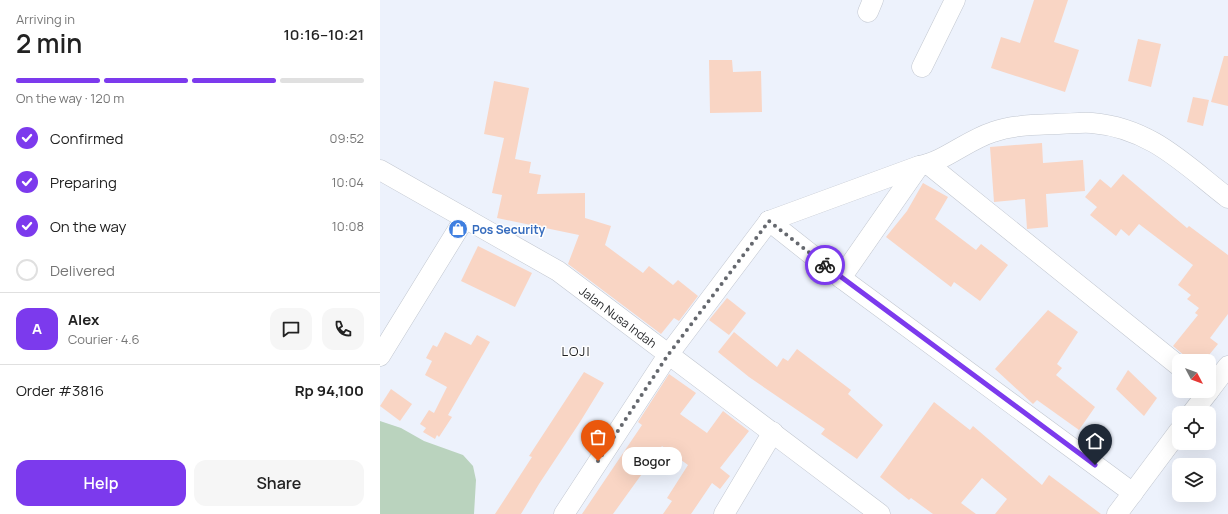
<!DOCTYPE html>
<meta charset="utf-8">
<style>
body{margin:0;font-family:Manrope,sans-serif;background:#f6f6f6;color:#222;height:100vh;display:flex;flex-direction:column;font-size:15px;white-space:nowrap}
*{box-sizing:border-box;margin:0}
p{font-size:13px;color:#767676}
.icon{flex:none;width:22px;height:22px;fill:none;stroke:currentColor;stroke-width:2;stroke-linecap:round;stroke-linejoin:round}
.map{position:relative;flex:1;overflow:hidden}
.side{display:flex;flex-direction:column;background:#fff;width:380px}
.side>*{flex:none}
.needle{width:26px;rotate:131deg}
.tools{position:absolute;left:792px;top:354px;display:grid;gap:8px}
.tools a{display:grid;place-items:center;width:44px;height:44px;border-radius:8px;background:#fff;box-shadow:0 4px 16px #0002;font-size:20px}
.pin{position:absolute;display:grid;place-items:center;width:34px;height:34px;color:#fff;margin:-41px -17px;border-radius:50% 50% 50% 0;rotate:-45deg;box-shadow:0 0 4px #0007}
.pin .icon{rotate:45deg}
.courier{position:absolute;display:grid;place-items:center;width:40px;height:40px;margin:-20px;border:3px solid #7c3aed;border-radius:50%;background:#fff;color:#222;box-shadow:0 1px 5px #0007}
.bubble{position:absolute;height:28px;border-radius:12px;background:#fff;box-shadow:0 4px 16px #0002;font-size:13px;font-weight:600;line-height:28px;text-align:center}
.overview em{font-style:normal;font-weight:600}
.overview div{display:flex;flex-direction:column-reverse}
.overview{display:flex;align-items:center;justify-content:space-between;height:68px;padding:0 16px}
h1{font-size:26px;font-weight:600;line-height:30px}
.bar{display:grid;grid-template-columns:repeat(4,1fr);gap:6px 4px;align-content:center;height:48px;padding:0 16px}
.bar i{height:5px;border-radius:3px;background:#e0e0e0}
.bar .active{background:#7c3aed}
.bar p{grid-column:span 4}
.line{display:flex;align-items:center;gap:10px;padding:0 16px;border-top:1px solid #e0e0e0}
.line div{flex:1}
.round{display:grid;place-items:center;flex:none;width:42px;height:42px;border-radius:12px;background:#f6f6f6}
ol{padding:0 16px;list-style:none}
li{display:flex;align-items:center;gap:12px;height:44px}
li p{margin-inline-start:auto}
li .icon{padding:4px;border-radius:50%;background:#7c3aed;color:#fff;stroke-width:4}
li:last-child{color:#767676}
li i{width:22px;height:22px;border:2px solid #e0e0e0;border-radius:50%}
.primary-button{display:flex;gap:8px;margin-top:auto;padding:8px 16px}
.primary-button a{flex:1;height:46px;border-radius:12px;background:#7c3aed;color:#fff;font-size:16px;font-weight:600;line-height:46px;text-align:center}
.primary-button a+a{background:#f6f6f6;color:#222}
main{display:flex;flex:1;min-height:0}
.map>svg:first-child{display:block}
</style>
<main>
<section class="side">
<div class="overview"><div><h1>2 min</h1><p>Arriving in</p></div><em>10:16–10:21</em></div>
<div class="bar"><i class="active"></i><i class="active"></i><i class="active"></i><i></i><p>On the way · 120 m</p></div>
<ol>
<li><svg class="icon" aria-label="check" viewBox="0 0 24 24"><path d="M5 12l5 5 9-10"/></svg>Confirmed<p>09:52</p></li>
<li><svg class="icon" aria-label="check" viewBox="0 0 24 24"><path d="M5 12l5 5 9-10"/></svg>Preparing<p>10:04</p></li>
<li><svg class="icon" aria-label="check" viewBox="0 0 24 24"><path d="M5 12l5 5 9-10"/></svg>On the way<p>10:08</p></li>
<li><i></i>Delivered</li>
</ol>
<div class="line" style="height:72px"><b class="round" style="background:#7c3aed;color:#fff">A</b><div><b>Alex</b><p>Courier · 4.6</p></div><a class="round"><svg class="icon" aria-label="chat" viewBox="0 0 24 24"><path d="M4 5h16v11H9l-5 4z"/></svg></a><a class="round"><svg class="icon" aria-label="phone" viewBox="0 0 24 24"><path d="M5 4h4l2 5-3 2q2 4 5 5l2-3 5 2v4C11 20 4 13 5 4z"/></svg></a></div>
<div class="line" style="height:52px"><div>Order #3816</div><b>Rp 94,100</b></div>
<div class="primary-button"><a>Help</a><a>Share</a></div>
</section>
<div class="map">
<svg width="848" height="514" viewBox="0 0 848 514">
<rect width="100%" height="100%" fill="#edf2fc"/>
<polygon fill="#bad3be" points="0,421 21,428 44,441 83,455 93,466 96,480 94,514 0,514"/>
<g fill="#f9d5c4">
<polygon points="654,0 688,0 674,42 699,50 685,92 611,68 621,37 640,43"/>
<polygon points="758,39 781,44 771,87 748,81"/>
<polygon points="844,56 848,56 848,106 831,102"/>
<polygon points="329,60 352,60 353,72 381,71 382,112 330,113"/>
<polygon points="114,81 149,88 135,159 151,162 149,173 161,175 157,194 205,193 205,218 231,226 225,245 263,273 269,266 293,285 298,280 318,296 299,321 294,318 281,334 188,264 199,235 117,218 122,195 112,193 124,138 104,134"/>
<polygon points="813,97 829,100 823,126 807,122"/>
<polygon points="662,143 663,163 703,160 705,191 666,194 668,227 647,229 645,199 614,202 610,147"/>
<polygon points="743,174 807,228 809,226 848,255 848,314 830,338 838,344 824,361 811,361 793,346 818,315 815,313 819,308 807,299 811,295 798,285 813,265 759,224 749,236 741,229 736,236 710,215 717,207 705,197 720,179 731,188"/>
<polygon points="543,183 568,197 555,219 596,250 601,244 628,265 600,301 574,282 571,287 506,237 527,211"/>
<polygon points="98,246 152,273 135,307 81,281"/>
<polygon points="347,298 366,313 349,335 329,320"/>
<polygon points="668,310 698,332 677,364 682,368 676,375 715,407 699,430 657,400 653,404 615,369"/>
<polygon points="65,332 91,345 97,335 110,342 68,415 72,417 59,437 57,435 55,439 43,432 46,428 40,424 49,410 54,413 67,387 45,375 52,361 46,358 53,345 57,347"/>
<polygon points="354,332 397,367 403,358 408,361 417,349 471,390 468,394 503,425 477,459 441,434 445,429 369,377 338,352"/>
<polygon points="748,370 777,398 764,416 736,389"/>
<polygon points="204,372 224,383 200,422 159,484 141,514 115,514 152,457 149,456"/>
<polygon points="289,374 316,393 300,414 327,433 343,411 369,431 340,468 350,476 340,489 332,483 311,514 283,514 292,501 287,498 308,465 282,446 233,514 202,514 262,425 258,422"/>
<polygon points="11,389 32,404 20,421 0,406"/>
<polygon points="554,402 590,430 593,426 662,485 669,475 721,514 615,514 627,499 602,478 581,503 596,514 553,514 531,498 529,500 500,477"/>
</g>
<g fill="none" stroke-linecap="round" stroke-linejoin="round">
<g stroke="#c2c7d0" stroke-width="21">
<g id="street">
<polyline points="488,12 493,0"/>
<polyline points="542,67 575,0"/>
<polyline points="548,164 799,366"/>
<polyline points="0,170 178,271 500,514"/>
<path d="M 389,221 L 539,166 C 564,162 587,140 613,132 C 633,125 655,125 676,124 C 688,124 701,122 712,123 C 771,128 804,164 848,198"/>
<polyline points="389,221 461,278 753,493"/>
<polyline points="461,278 539,166"/>
<polyline points="0,356 85,218"/>
<polyline points="829,391 848,366"/>
<polyline points="812,413 829,391"/>
<polyline points="184,514 288,355 389,221"/>
<polyline points="344,514 393,432"/>
<polyline points="737,514 799,431"/>
</g>
</g>
<use href="#street" stroke="#fff" stroke-width="20"/>
</g>
<g fill="none" stroke-linecap="round" stroke-linejoin="round">
<polyline stroke="#65686e" stroke-width="4" stroke-dasharray="0 7.2" points="218,461 288,355 389,221 445,265"/>
<polyline stroke="#7c3aed" stroke-width="5" points="445,265 715,465"/>
</g>
<defs>
<g id="shop-disc" transform="scale(1)"><circle r="9.5" fill="#3f7fe0" stroke="#fff"/><path d="M-5-2.5h2.3a2.7 3.5 0 0 1 5.4 0H5L5.5 6h-11ZM-1.5-2.5h3a1.5 2.3 0 0 0-3 0Z" fill="#fff"/></g>
</defs>
<g fill-rule="evenodd">
<use href="#shop-disc" x="78" y="229"/>
</g>
<g text-anchor="middle" dominant-baseline="central" stroke-width="3" stroke-linejoin="round" paint-order="stroke">
<g font-size="12" font-weight="bold" fill="#366cbe" stroke="#fff" text-anchor="start">
<text x="92" y="229">Pos Security</text>
</g>
<g font-size="12" fill="#1c1e21" stroke="#fff">
<text transform="translate(238 317) rotate(37)">Jalan Nusa Indah</text>
</g>
<g font-size="13" letter-spacing="1" fill="#1c1e21" stroke="#fff">
<text x="196" y="351">LOJI</text>
</g>
</g>
</svg>
<div class="tools">
<a><svg class="needle" viewBox="-14 -14 28 28"><path d="M0-13l5 13h-10z" fill="#e53935"/><path d="M0 13l5-13h-10z" fill="#767676"/></svg></a>
<a><svg class="icon" aria-label="locate" viewBox="0 0 24 24"><circle cx="12" cy="12" r="6"/><path d="M12 2v4M12 18v4M2 12h4M18 12h4"/></svg></a>
<a><svg class="icon" aria-label="layers" viewBox="0 0 24 24"><path d="M12 4l9 5-9 5-9-5zM3 14l9 5 9-5"/></svg></a>
</div>
<div class="pin" style="left:218px;top:461px;background:#ea580c"><svg class="icon" aria-label="bag" viewBox="0 0 24 24"><path d="M5 8h14l-1 12H6zM9 8a3 3 0 0 1 6 0"/></svg></div>
<div class="pin" style="left:715px;top:465px;background:#1f2937"><svg class="icon" aria-label="home" viewBox="0 0 24 24"><path d="M3 11l9-7 9 7M6 9v11h12V9"/></svg></div>
<div class="courier" style="left:445px;top:265px"><svg class="icon" aria-label="bike" viewBox="0 0 24 24"><circle cx="6" cy="16" r="4"/><circle cx="18" cy="16" r="4"/><path d="M6 16l4-8h5l3 8M10 8l3 8H6M13 5h3"/></svg></div>
<div class="bubble" style="left:242px;top:447px;width:60px">Bogor</div>
</div>
</main>
